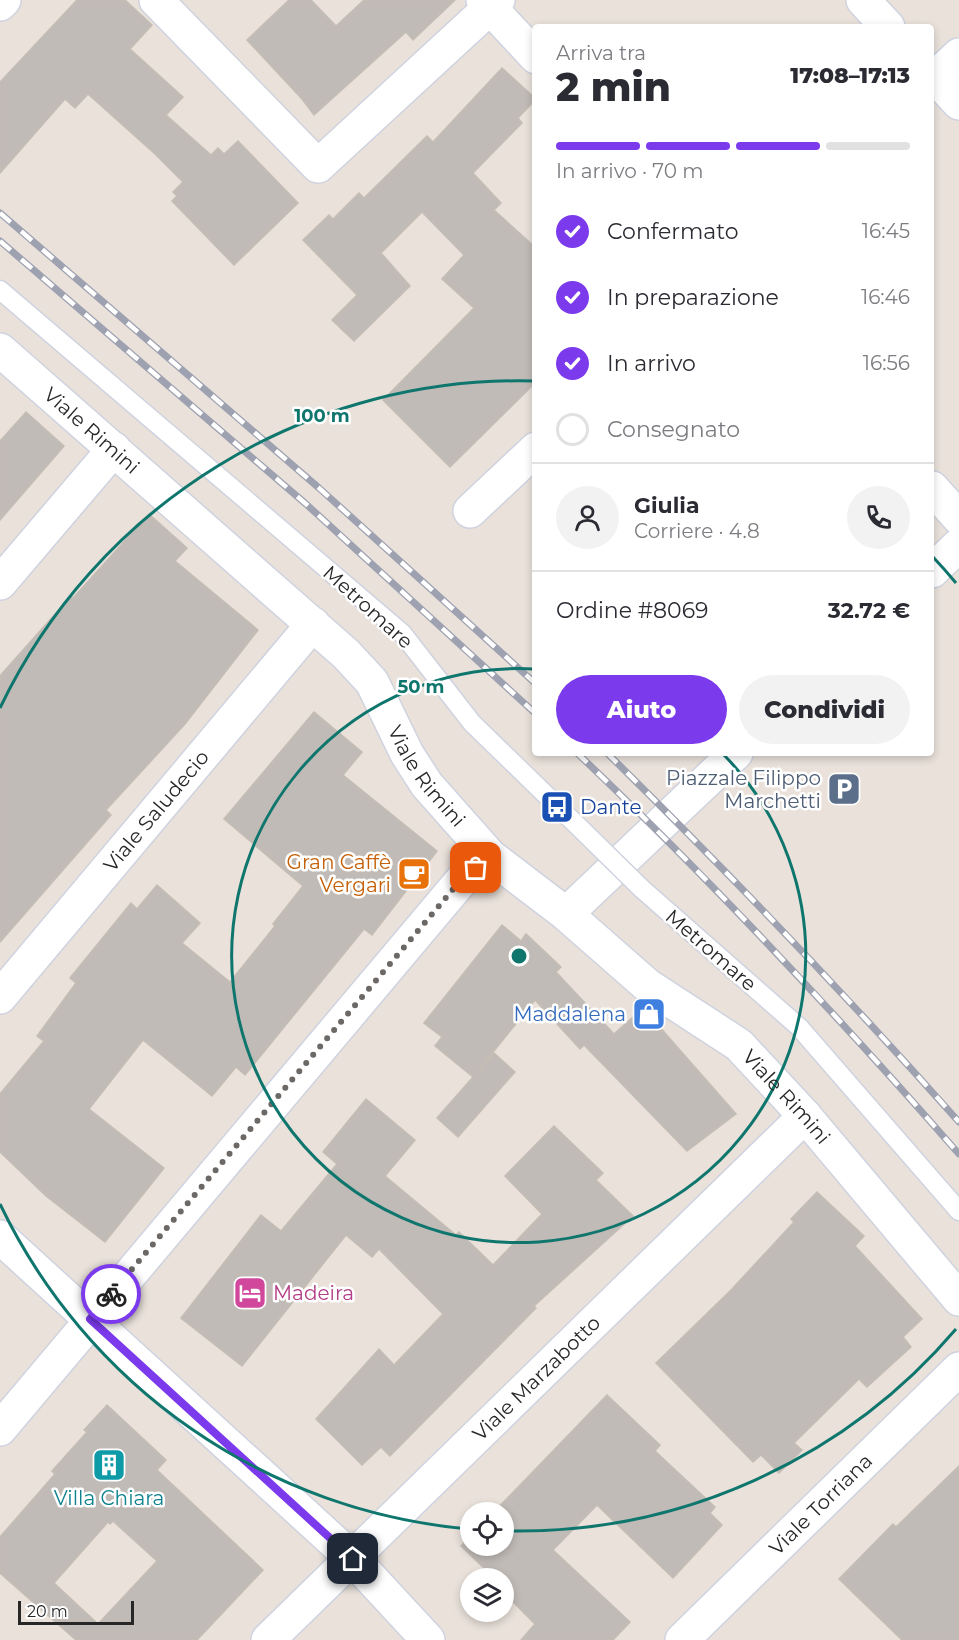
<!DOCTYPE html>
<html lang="it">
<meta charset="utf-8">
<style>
body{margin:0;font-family:Montserrat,sans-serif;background:#f2f2f3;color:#2b2b33;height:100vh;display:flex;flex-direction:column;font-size:22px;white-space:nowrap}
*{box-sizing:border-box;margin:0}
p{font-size:20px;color:#7c7c81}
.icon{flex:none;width:33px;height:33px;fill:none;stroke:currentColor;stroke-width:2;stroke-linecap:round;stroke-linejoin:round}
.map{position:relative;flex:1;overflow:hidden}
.details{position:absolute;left:532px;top:24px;width:402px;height:732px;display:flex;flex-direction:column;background:#fff;border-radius:6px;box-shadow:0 3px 9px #0003}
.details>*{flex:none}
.buttons{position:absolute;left:460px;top:1502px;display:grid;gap:12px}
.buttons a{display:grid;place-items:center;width:54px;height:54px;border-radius:50%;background:#fff;box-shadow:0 3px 9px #0003;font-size:30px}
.scale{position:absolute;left:18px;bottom:15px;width:116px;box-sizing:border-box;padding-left:6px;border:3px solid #272727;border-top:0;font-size:16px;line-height:21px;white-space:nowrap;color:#272727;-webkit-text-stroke:4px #fff;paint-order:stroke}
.pin{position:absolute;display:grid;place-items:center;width:51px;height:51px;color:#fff;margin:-26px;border-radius:12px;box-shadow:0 3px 9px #0006}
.courier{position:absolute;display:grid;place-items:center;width:60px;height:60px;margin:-30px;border:4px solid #7c3aed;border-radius:50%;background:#fff;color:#222;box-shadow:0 2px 8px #0007}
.head em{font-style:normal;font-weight:800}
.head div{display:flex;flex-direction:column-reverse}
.head{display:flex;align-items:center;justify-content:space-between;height:102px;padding:0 24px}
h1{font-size:39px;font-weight:800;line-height:45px}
.bar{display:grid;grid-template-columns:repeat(4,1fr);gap:9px 6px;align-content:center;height:72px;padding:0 24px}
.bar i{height:8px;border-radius:4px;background:#e1e1e2}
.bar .current{background:#7c3aed}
.bar p{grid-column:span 4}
.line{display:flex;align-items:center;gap:15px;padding:0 24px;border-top:2px solid #e1e1e2}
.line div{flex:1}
.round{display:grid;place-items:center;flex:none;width:63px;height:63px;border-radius:32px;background:#f2f2f3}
ol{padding:0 24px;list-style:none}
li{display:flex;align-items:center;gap:18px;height:66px}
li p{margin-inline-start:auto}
li .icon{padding:6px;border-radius:50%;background:#7c3aed;color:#fff;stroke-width:4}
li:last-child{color:#7c7c81}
li i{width:33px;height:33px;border:3px solid #e1e1e2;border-radius:50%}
.action{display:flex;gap:12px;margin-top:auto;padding:12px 24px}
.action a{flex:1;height:69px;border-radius:36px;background:#7c3aed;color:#fff;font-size:24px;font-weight:800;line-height:69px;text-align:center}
.action a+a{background:#f2f2f3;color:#2b2b33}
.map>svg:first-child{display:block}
</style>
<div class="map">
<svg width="959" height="1640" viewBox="0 0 959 1640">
<rect width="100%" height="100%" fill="#e9e1da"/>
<g fill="#c1bbb7" stroke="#c4bdb4" stroke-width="1.5" fill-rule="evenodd">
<polygon points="77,0 125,0 152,25 130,49 183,97 166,115 211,155 218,148 224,154 238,141 298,203 234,265 172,201 177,196 173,192 183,182 155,154 88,94 75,108 65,99 0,173 0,82"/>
<polygon points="289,0 311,0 336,26 364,0 455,0 413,40 406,32 314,115 302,99 247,40"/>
<polygon points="502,68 536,99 518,118 522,123 473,173 501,203 494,210 536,248 536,382 450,467 383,400 474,308 442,279 464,255 422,212 381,253 410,286 354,341 332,320 357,295 303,240 329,215 333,219 359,193 364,198 427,136 433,142"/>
<polygon points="26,412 64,446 0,520 0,441"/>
<polygon points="149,514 187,548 175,561 258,630 185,724 106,810 111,815 0,942 0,676 71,596 73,598"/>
<polygon points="314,712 362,752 343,775 437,851 372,935 364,929 245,1075 236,1067 212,1096 143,1040 89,1109 164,1168 105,1242 46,1196 0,1152 0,1094 44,1041 37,1036 76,983 70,978 131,903 137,909 157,885 200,923 182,943 230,982 275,926 273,924 303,886 224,819"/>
<polygon points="502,925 521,941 526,934 561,967 556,972 614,1034 643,1008 736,1114 687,1151 584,1045 580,1049 535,1000 473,1077 435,1046 442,1037 424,1023"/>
<polygon points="494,1053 515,1072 458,1137 437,1118"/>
<polygon points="366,1099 415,1140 385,1176 456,1235 459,1232 493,1265 542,1214 505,1176 554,1126 603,1173 596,1180 633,1216 534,1306 536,1308 390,1456 381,1447 362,1465 316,1419 379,1349 394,1365 443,1314 379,1249 372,1257 346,1235 242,1366 181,1318 261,1215 281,1231 337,1164 323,1152"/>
<polygon points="817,1192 864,1236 855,1246 922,1319 903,1337 911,1347 867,1387 859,1379 794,1443 802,1450 779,1473 761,1455 753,1462 656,1363 731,1290 794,1222 791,1219"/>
<polygon points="607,1395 660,1445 655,1451 715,1507 710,1513 722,1525 673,1578 597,1505 553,1550 630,1622 613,1640 521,1640 535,1624 504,1593 504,1578 489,1578 484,1574 487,1571 461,1546 471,1536 471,1545 504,1545 504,1512 494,1512"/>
<path d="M 107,1405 L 166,1460 L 157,1470 L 263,1570 L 197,1640 L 76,1640 L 0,1573 L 0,1537 L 55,1474 L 52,1471 L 87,1432 L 84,1430 ZM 113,1521 L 157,1561 L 98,1624 L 54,1583 L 108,1522 L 110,1524 Z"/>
<polygon points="959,1466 959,1640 902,1640 839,1579 893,1524 896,1527"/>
</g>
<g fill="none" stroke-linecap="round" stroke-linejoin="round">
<g stroke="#cfd3df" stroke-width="21">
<g id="service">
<polyline points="0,290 402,633 472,723 583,831"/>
<polyline points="641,888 799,1027 959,1211"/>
</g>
</g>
<g stroke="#cfd3df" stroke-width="36">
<g id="minor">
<polyline points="156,0 318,166 498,0"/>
<polyline points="483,0 536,57"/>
<polyline points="863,0 888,27"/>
<polyline points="0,4 4,0"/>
<polyline points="932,74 959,103"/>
<polyline points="932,80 959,55"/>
<path id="s1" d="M 0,350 L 346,654 L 372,682 L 407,754 L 427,785 L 490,856 L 566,914 L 647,985 L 739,1045 L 805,1116 L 959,1299"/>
<polyline points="932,488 959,518"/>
<polyline points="470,511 536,449"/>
<polyline points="932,571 959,545"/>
<polyline points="0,583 114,449"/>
<polyline points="566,914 736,753"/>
<path id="s2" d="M 0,997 L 313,624"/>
<polyline points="0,1237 353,1559 428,1640"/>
<polyline points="0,1429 461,881 490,856"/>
<path id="s3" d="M 268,1640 L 805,1116"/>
<path id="s4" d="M 682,1640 L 959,1369"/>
</g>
</g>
<use href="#service" stroke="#fff" stroke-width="18"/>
<use href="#minor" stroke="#fff" stroke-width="33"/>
<g stroke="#9da1b0" stroke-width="7">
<g id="rail">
<polyline points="0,213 319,488 536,684"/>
<polyline points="0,241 306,504 536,714"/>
<path d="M 577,753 C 711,880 837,1015 959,1154"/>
<path d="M 607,753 C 728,872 846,995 959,1122"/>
</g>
</g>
<use href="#rail" stroke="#fff" stroke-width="4.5" stroke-dasharray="14" stroke-linecap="butt"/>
<g stroke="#cfd3df" stroke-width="21" stroke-linecap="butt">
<polyline id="service-bridge" points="583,831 641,888"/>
</g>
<use href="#service-bridge" stroke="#fff" stroke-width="18"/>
</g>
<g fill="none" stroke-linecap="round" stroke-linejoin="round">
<polyline stroke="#6b6866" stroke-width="6" stroke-dasharray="0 10.8" points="111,1294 461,880 476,868"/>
<polyline stroke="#7c3aed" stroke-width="8" points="111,1294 90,1319 353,1559"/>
</g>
<g fill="none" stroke="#0f766e" stroke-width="3">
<path d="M722 753A287 287 0 1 1 534 669"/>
<path d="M956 1329A575 575 0 0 1 509 1531M469 1529A575 575 0 0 1 0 1204M0 708A575 575 0 0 1 534 381M933 557A575 575 0 0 1 956 583"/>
</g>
<defs>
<g id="parking-square" transform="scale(1.725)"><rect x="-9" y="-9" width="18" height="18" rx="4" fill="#5c6f8a" stroke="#fff"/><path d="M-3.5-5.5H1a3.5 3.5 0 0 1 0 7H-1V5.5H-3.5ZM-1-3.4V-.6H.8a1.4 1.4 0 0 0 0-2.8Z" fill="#fff"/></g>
<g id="bus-square" transform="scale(1.725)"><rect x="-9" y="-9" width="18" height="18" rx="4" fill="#1a4fb4" stroke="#fff"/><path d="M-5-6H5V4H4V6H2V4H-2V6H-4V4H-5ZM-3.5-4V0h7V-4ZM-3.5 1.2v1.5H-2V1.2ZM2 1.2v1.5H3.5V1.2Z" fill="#fff"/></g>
<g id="cafe-square" transform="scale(1.725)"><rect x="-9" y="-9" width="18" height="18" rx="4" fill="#e8710a" stroke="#fff"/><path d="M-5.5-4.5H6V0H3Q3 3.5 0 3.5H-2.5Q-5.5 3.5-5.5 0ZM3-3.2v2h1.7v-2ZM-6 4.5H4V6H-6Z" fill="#fff"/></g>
<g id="shop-square" transform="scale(1.725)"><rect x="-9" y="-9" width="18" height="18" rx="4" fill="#3f7fe0" stroke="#fff"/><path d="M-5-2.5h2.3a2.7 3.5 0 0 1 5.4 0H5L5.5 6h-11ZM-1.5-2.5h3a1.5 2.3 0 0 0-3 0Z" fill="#fff"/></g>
<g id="hotel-square" transform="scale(1.725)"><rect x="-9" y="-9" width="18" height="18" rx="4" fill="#d1479c" stroke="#fff"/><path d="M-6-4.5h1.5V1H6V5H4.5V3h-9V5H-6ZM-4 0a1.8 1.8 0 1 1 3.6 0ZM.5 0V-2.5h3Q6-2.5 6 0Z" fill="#fff"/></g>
<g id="building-square" transform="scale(1.725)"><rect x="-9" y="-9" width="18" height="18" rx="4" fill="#0f9aa8" stroke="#fff"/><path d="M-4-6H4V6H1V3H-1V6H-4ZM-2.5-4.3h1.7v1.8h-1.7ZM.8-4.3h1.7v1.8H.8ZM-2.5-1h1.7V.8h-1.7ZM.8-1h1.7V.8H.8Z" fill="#fff"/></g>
</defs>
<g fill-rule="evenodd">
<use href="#parking-square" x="844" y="789"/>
<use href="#bus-square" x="557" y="807"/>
<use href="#cafe-square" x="414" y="874"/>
<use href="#shop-square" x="649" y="1014"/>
<use href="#hotel-square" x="250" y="1293"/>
<use href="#building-square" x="109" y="1465"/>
</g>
<g text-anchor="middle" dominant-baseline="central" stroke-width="5" stroke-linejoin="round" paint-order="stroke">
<g font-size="20" fill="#272727" stroke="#fff">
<text stroke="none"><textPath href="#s1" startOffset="122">Viale Rimini</textPath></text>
<text transform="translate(368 607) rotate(42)">Metromare</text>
<text stroke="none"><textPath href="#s1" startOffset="608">Viale Rimini</textPath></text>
<text stroke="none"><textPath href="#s2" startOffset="243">Viale Saludecio</textPath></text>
<text transform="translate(711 950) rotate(41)">Metromare</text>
<text stroke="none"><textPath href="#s1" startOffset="1094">Viale Rimini</textPath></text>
<text stroke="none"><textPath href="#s3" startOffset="375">Viale Marzabotto</textPath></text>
<text stroke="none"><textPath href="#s4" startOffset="194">Viale Torriana</textPath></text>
</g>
<g font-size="20" fill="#4e5e75" stroke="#fff" text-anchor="end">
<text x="821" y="778">Piazzale Filippo<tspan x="821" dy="23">Marchetti</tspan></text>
</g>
<g font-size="20" fill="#164399" stroke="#fff" text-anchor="start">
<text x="580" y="807">Dante</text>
</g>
<g font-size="20" fill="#c56008" stroke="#fff" text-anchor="end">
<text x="391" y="862">Gran Caffè<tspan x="391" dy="23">Vergari</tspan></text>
</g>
<g font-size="20" fill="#366cbe" stroke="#fff" text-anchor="end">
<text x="626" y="1014">Maddalena</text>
</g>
<g font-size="20" fill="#b23c85" stroke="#fff" text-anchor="start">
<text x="273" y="1293">Madeira</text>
</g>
<g font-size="20" fill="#0d838f" stroke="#fff">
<text x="109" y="1498">Villa Chiara</text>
</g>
</g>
<circle cx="519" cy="956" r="9" fill="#0f766e" stroke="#fff" stroke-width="3"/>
<g font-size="18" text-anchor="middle" font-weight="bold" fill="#0f766e" stroke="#fff" stroke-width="5" stroke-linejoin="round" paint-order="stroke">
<text x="322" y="422">100 m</text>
<text x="421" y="693">50 m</text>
</g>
</svg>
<div class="buttons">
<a><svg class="icon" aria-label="locate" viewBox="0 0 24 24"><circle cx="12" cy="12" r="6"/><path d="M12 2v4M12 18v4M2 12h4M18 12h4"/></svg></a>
<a><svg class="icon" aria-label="layers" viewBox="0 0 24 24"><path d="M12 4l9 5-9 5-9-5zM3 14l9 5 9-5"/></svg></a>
</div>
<div class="scale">20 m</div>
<div class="pin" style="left:476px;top:868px;background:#ea580c"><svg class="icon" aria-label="bag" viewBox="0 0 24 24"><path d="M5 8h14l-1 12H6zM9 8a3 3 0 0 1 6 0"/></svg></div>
<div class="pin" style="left:353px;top:1559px;background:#1f2937"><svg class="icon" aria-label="home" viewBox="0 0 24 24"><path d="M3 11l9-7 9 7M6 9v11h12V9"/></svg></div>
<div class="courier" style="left:111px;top:1294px"><svg class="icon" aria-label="bike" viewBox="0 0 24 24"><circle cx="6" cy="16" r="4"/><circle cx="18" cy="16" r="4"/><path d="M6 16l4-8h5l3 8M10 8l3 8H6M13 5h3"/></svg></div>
<section class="details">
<div class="head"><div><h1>2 min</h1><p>Arriva tra</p></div><em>17:08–17:13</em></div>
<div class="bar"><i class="current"></i><i class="current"></i><i class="current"></i><i></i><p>In arrivo · 70 m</p></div>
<ol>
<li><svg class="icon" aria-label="check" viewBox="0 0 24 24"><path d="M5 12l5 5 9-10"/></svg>Confermato<p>16:45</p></li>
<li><svg class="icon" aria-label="check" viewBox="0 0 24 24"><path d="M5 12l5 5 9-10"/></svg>In preparazione<p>16:46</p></li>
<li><svg class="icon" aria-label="check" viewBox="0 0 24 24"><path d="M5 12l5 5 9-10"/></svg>In arrivo<p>16:56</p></li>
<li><i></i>Consegnato</li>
</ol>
<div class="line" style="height:108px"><a class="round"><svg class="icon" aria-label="person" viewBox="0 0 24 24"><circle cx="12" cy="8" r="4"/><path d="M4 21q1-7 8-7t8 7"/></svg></a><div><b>Giulia</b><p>Corriere · 4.8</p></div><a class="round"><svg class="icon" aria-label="phone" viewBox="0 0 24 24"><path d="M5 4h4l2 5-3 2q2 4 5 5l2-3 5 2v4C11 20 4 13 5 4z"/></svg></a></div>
<div class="line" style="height:78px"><div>Ordine #8069</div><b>32.72 €</b></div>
<div class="action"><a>Aiuto</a><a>Condividi</a></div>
</section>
</div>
